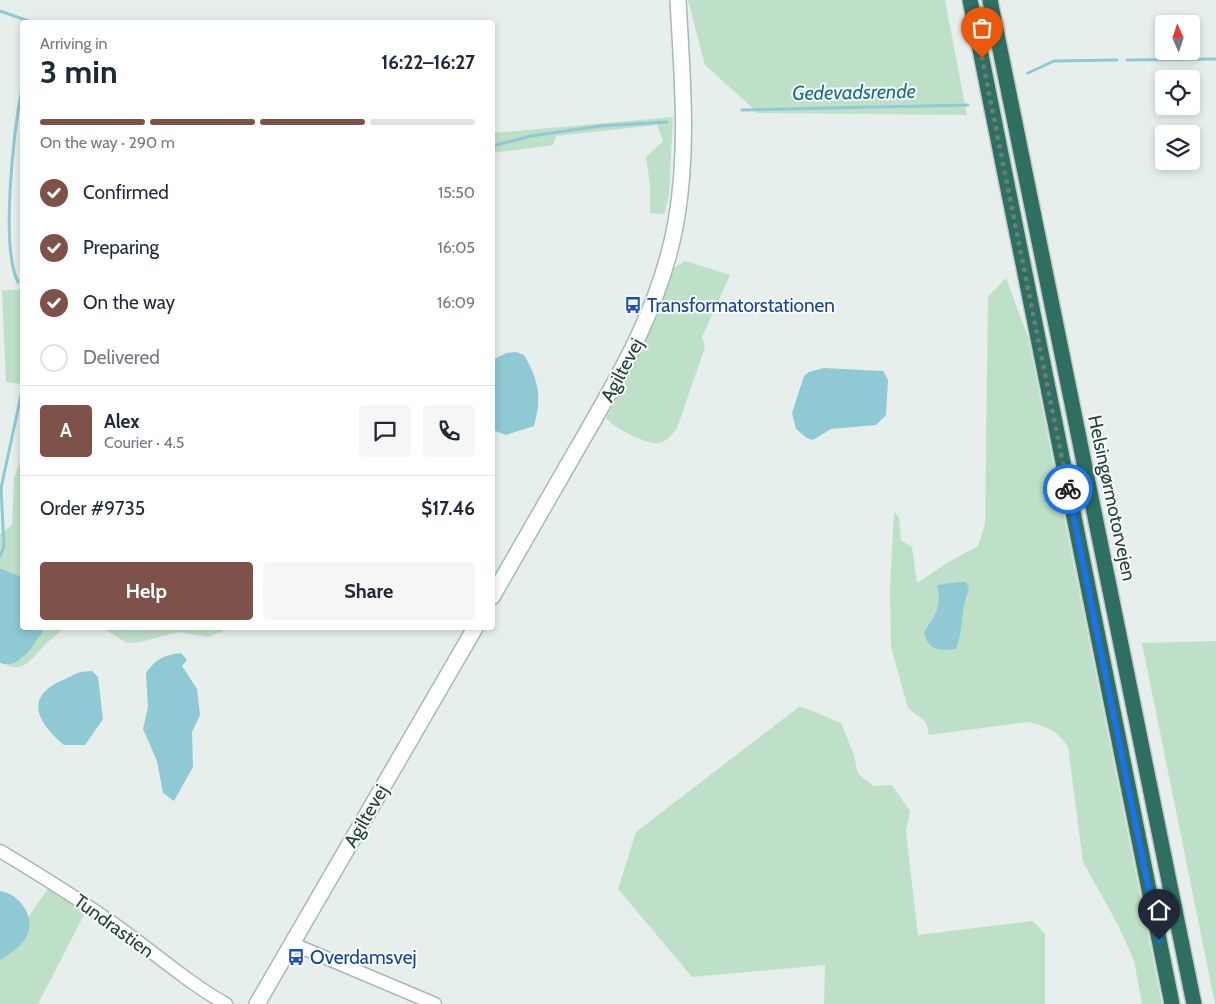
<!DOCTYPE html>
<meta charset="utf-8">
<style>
body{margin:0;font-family:Cabin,sans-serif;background:#f6f6f7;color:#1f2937;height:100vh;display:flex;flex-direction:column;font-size:19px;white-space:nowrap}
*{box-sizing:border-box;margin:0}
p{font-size:16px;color:#747a83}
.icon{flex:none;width:28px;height:28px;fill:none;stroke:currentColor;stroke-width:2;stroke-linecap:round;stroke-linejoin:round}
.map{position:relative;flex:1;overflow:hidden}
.panel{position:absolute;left:20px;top:20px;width:475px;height:610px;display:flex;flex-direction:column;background:#fff;border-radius:5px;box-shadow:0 2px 8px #0003}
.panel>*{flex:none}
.needle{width:32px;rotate:357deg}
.controls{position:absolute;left:1155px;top:15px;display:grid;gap:10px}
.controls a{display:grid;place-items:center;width:45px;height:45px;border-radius:5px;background:#fff;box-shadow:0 2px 8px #0003;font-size:25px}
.pin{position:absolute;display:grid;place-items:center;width:42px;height:42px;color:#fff;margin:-51px -21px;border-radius:50% 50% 50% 0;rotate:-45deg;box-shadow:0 0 5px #0007}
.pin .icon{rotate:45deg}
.courier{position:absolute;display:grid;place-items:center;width:50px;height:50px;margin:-25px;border:4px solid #1a73e8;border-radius:50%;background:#fff;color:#222;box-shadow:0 1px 6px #0007}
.head em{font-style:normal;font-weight:800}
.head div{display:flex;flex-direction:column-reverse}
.head{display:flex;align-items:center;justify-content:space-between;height:85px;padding:0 20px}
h1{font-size:32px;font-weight:800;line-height:38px}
.bar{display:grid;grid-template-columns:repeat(4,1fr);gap:8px 5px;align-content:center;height:60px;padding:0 20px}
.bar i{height:6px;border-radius:4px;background:#e0e1e3}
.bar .active{background:#7f5249}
.bar p{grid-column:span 4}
.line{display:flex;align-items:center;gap:12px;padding:0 20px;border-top:1px solid #e0e1e3}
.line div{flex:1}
.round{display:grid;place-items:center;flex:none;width:52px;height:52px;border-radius:5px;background:#f6f6f7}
ol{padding:0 20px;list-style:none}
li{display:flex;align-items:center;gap:15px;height:55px}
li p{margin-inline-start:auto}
li .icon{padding:5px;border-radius:50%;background:#7f5249;color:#fff;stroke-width:4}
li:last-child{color:#747a83}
li i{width:28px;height:28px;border:2px solid #e0e1e3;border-radius:50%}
.cta{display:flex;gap:10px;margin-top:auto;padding:10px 20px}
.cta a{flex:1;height:58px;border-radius:5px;background:#7f5249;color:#fff;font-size:20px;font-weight:800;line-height:58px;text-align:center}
.cta a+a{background:#f6f6f7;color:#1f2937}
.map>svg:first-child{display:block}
</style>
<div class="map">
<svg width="1216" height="1004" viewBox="0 0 1216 1004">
<rect width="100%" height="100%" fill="#e6efeb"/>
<g fill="#bfe0c8">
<polygon points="688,0 945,0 967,115 758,113 705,65"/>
<polygon points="673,117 669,196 664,214 650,213 650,185 646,157 663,141 657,125 556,136 553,145 493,153 493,133"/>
<path d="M 685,261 L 730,275 L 702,337 L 705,347 L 677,428 C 672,435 668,441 659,443 C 647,445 612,427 606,418 L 656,319 L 674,268 Z"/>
<path d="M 1006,278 L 1028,337 L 1162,1004 L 1142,1004 L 1134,961 L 1118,925 L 1083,862 L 1068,747 C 1058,731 1046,726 1028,722 L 929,735 L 926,722 L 908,708 L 891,647 L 890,589 L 894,512 L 899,517 L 901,540 L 912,547 L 917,583 L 950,561 L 978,546 L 985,524 L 988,297 Z"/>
<polygon points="2,290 22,290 22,384 6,382"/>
<polygon points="22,457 22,577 0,568 0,534 12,525 14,478"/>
<path d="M 43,628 L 64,628 C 57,635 48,641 41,649 C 31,660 23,672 6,665 L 22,659 L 42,633 Z"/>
<polygon points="102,628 231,628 208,637 178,632 141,642 127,643"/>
<polygon points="1216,641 1216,1004 1215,1004 1142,643"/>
<polygon points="800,706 841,723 854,755 858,774 874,786 892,785 910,811 906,832 918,935 1033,921 1045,934 1045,1004 824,1004 825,965 692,977 618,889 636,832"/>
<polygon points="50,886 86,911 38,1004 0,1004 0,960 16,949 27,935 29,916"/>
</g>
<g fill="#8ec9d4">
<path d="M 516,352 L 524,355 C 539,381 542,397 534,426 L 506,435 L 493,430 L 493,360 L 506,353 Z"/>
<polygon points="824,368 883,371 888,380 886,415 876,425 831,429 813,440 807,438 796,429 792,413 804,376 809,372"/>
<path d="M 0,568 L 22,577 L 22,628 L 43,628 L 42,633 C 32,646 20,670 0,663 Z"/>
<path d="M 959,582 L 966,582 L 969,589 C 960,609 964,629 956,649 C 940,651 927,650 924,632 C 936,614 942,607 937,585 Z"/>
<path d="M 181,653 L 187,660 L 182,666 L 197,689 L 200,715 L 192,732 L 193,767 L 174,801 L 163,793 L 157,761 L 143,729 L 148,707 L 146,673 C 156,659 164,655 181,653 Z"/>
<path d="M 92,671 L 98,677 L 103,719 L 85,745 L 64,745 C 38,723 23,697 63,680 C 77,674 74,672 92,671 Z"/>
<path d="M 0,891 C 19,893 36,917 27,936 C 21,947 10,954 0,960 Z"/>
</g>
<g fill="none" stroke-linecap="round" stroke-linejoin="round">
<g stroke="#8ec9d4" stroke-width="3">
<polyline points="0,11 31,22"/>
<polyline points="1127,60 1216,59"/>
<polyline points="1028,73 1054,61 1117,60"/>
<polyline points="742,110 968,105"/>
<polyline points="492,146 531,136 600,126 667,122"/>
<path d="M 18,282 C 0,247 14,130 22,88"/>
<polyline points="0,556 4,547 1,488 22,391"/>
</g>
<g stroke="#a8b8b2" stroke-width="15">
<g id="street">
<path d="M 0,851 C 45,878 90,906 132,937 C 163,960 192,985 226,1004"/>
<polyline points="293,944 435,1004"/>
</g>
</g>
<g stroke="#a4bbb3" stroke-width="18">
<g id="secondary">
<path d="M 492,597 C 521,547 549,498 577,449 C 619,377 661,306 676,222 C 689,149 682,74 678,0"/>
<polyline points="257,1004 475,628"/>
</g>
</g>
<g stroke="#c2cac8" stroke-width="18">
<g id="highway">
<polyline points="970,0 1172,1004"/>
<polyline points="990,0 1194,1004"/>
</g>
</g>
<use href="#street" stroke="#fff" stroke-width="12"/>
<use href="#secondary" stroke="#fff" stroke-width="15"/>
<use href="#highway" stroke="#2f6f62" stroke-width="15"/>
</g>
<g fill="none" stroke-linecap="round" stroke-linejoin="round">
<polyline stroke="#687f78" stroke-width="5" stroke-dasharray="0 9" points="982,58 1068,489"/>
<polyline stroke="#1a73e8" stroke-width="6" points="1068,489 1159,940"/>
</g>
<defs>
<g id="bus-bare" transform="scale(1.35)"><path d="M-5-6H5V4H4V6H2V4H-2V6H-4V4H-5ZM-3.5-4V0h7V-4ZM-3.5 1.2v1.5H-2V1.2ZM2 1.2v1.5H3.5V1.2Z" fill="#1a4fb4" stroke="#f7fbf9" stroke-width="2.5" paint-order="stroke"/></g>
</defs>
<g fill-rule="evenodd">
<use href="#bus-bare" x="633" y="305"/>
<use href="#bus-bare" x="296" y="957"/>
</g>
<g text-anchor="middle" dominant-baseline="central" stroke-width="4" stroke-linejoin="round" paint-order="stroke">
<g font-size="19" fill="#164399" stroke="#f7fbf9" text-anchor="start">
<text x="647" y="305">Transformatorstationen</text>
<text x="310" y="957">Overdamsvej</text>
</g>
<g font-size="19" fill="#24423a" stroke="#f7fbf9">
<text transform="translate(622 370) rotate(-62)">Agiltevej</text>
<text transform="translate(1112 498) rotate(78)">Helsingørmotorvejen</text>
<text transform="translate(366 816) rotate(-60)">Agiltevej</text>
<text transform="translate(114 926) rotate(36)">Tundrastien</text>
</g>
<g font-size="20" font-style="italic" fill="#1c6f80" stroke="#f7fbf9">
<text transform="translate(854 92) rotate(-1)">Gedevadsrende</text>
</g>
</g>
</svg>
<div class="controls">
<a><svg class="needle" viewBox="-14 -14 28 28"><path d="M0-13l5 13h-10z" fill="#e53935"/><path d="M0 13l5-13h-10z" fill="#747a83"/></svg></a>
<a><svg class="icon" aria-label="locate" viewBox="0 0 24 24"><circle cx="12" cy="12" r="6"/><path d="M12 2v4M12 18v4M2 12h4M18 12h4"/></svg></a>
<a><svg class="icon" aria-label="layers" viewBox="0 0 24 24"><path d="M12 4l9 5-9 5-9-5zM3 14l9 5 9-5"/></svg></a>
</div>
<div class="pin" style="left:982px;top:58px;background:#ea580c"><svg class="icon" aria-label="bag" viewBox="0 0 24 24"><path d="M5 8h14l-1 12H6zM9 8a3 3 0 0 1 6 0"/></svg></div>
<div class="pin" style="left:1159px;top:940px;background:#1f2937"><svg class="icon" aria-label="home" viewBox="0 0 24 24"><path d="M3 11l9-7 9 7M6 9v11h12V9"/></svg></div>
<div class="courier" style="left:1068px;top:489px"><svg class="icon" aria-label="bike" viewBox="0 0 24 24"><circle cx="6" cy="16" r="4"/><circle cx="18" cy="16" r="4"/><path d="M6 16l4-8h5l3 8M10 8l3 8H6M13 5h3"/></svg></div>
<section class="panel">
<div class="head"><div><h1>3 min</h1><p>Arriving in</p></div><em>16:22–16:27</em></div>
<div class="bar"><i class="active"></i><i class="active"></i><i class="active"></i><i></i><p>On the way · 290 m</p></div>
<ol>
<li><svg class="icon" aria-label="check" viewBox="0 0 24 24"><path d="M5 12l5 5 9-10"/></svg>Confirmed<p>15:50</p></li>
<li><svg class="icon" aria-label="check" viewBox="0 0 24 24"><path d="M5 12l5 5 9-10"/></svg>Preparing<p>16:05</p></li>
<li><svg class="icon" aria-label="check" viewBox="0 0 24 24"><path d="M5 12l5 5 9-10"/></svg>On the way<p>16:09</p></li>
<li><i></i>Delivered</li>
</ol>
<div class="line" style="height:90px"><b class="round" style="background:#7f5249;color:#fff">A</b><div><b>Alex</b><p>Courier · 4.5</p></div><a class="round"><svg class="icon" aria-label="chat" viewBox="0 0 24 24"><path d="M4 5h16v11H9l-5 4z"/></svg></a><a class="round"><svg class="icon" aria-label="phone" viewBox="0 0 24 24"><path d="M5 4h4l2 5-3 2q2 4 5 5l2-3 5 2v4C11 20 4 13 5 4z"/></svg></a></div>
<div class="line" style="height:65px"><div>Order #9735</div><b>$17.46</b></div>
<div class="cta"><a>Help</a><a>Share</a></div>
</section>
</div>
